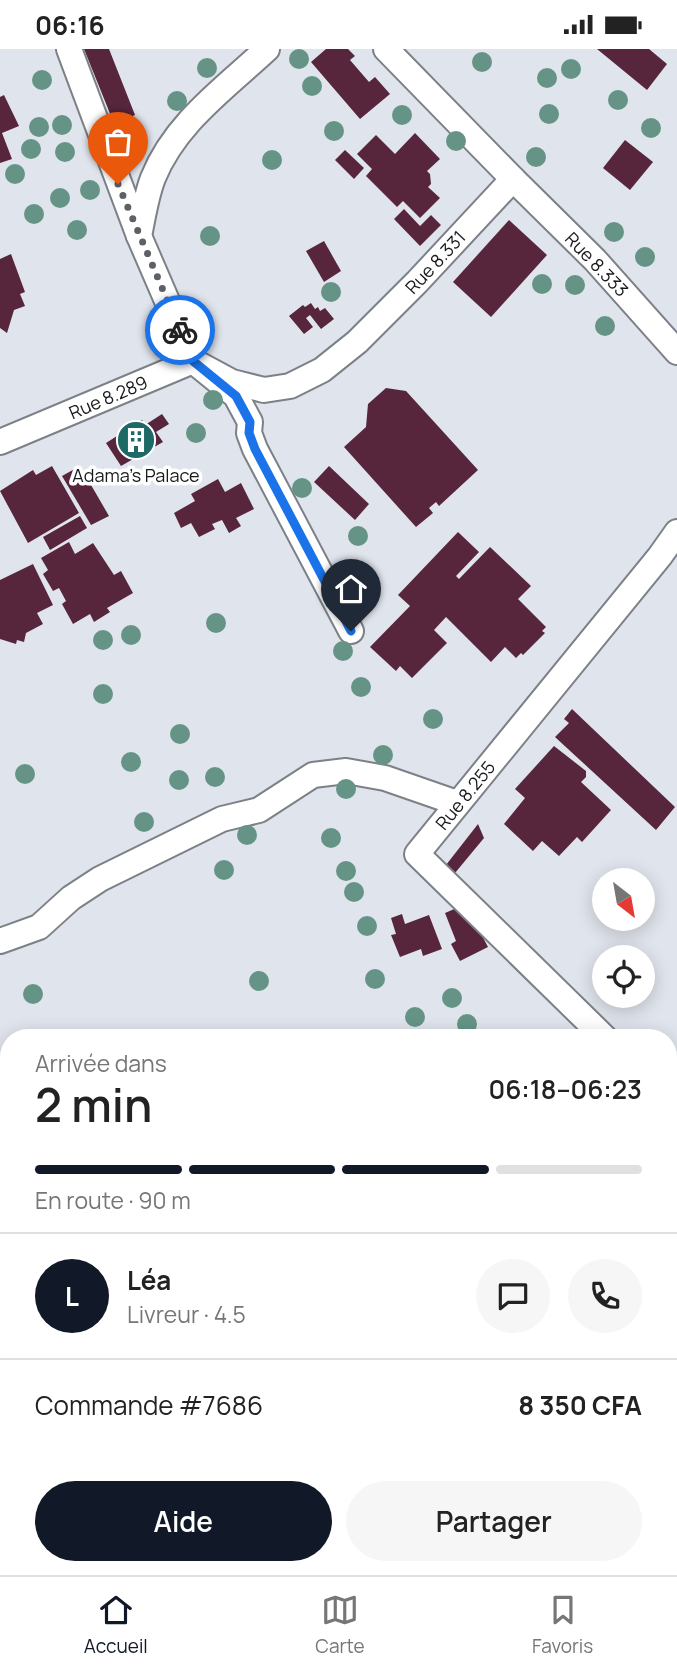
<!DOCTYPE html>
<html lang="fr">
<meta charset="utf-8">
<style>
body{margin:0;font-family:Manrope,sans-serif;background:#f6f6f6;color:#222;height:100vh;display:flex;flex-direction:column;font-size:26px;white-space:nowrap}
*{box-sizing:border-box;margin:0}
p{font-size:23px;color:#767676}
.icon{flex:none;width:38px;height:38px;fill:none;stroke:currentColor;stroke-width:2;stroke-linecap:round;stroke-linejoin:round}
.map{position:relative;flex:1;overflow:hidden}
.sheet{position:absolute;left:0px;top:980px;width:677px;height:546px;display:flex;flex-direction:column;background:#fff;border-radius:28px 28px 0 0;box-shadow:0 4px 18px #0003}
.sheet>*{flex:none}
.needle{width:46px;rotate:149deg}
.buttons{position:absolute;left:592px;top:819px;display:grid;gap:14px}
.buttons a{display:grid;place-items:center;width:63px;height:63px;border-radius:50%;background:#fff;box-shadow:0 4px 18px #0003;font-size:35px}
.pin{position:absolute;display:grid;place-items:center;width:60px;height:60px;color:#fff;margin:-72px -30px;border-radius:50% 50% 50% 0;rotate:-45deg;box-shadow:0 0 7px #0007}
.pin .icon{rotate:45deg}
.courier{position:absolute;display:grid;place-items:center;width:70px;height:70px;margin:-35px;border:5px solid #1a73e8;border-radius:50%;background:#fff;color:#222;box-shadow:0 2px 9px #0007}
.head em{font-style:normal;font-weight:600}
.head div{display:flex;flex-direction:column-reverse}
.head{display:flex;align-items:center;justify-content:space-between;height:119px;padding:0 35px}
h1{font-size:46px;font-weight:600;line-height:52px}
.bar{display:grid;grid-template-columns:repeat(4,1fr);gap:10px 7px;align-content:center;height:84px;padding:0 35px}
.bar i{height:9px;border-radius:5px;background:#e0e0e0}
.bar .on{background:#111827}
.bar p{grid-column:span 4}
.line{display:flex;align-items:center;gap:18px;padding:0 35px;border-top:2px solid #e0e0e0}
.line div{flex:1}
.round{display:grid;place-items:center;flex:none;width:74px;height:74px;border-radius:37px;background:#f6f6f6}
.action{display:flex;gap:14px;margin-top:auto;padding:14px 35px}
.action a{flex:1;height:80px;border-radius:42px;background:#111827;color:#fff;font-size:28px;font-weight:600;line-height:80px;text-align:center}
.action a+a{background:#f6f6f6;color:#222}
.status{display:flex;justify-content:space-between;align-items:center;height:49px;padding:0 35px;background:#fff;direction:ltr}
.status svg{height:19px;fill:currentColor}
.menu{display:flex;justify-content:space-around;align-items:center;height:98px;border-top:2px solid #e0e0e0;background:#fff;font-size:19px;color:#767676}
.menu a{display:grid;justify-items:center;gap:4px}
.menu .on{color:#111827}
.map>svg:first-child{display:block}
</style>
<div class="status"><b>06:16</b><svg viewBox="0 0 49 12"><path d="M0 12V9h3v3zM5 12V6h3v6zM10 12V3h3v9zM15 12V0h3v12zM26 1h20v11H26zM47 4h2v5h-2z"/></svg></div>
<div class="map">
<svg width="677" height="1526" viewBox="0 0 677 1526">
<rect width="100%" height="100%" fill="#e0e4ec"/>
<polygon fill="#aee5c7" points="677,1342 677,1526 342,1526 335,1522 342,1517 668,1517 668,1344"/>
<g fill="#57263d">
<polygon points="84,0 109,0 135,66 118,73 117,70 113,72"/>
<polygon points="326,0 348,0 355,7 350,11 369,33 375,28 390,45 360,70 311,13"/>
<polygon points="597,0 649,0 667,15 647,41"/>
<polygon points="4,46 19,77 2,84 12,110 0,114 0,48"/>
<polygon points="415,84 440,110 427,122 430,125 431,135 428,138 440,149 420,169 403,152 397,158 366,127 372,120 357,105 376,86 395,105"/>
<polygon points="625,91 653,113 630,141 603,119"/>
<polygon points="345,101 364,119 354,130 335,111"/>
<polygon points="404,160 420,177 431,166 441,176 420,197 394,170"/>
<polygon points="509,171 547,206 491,268 453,233"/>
<polygon points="324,192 341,222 324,233 306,202"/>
<polygon points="11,205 25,243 20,245 25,257 14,261 7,284 0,279 0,210"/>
<polygon points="311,254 315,260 318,258 320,262 325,259 334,270 321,280 310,266 306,269 313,278 304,285 289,267 303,256 305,258"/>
<polygon points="386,339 406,342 478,421 439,457 436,453 429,459 433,464 416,478 344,398 366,378 368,355"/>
<polygon points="162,365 169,375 156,383 163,393 121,417 106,394 142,371 145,376"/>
<polygon points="52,417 79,464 28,494 0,442 33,421 36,426"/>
<polygon points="80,417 109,467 91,476 62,427"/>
<polygon points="329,417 369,455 355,471 314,433"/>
<polygon points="218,430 225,443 241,434 254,460 236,469 241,477 229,484 222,471 212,475 215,480 199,488 191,474 181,479 174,464 195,452 191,445"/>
<polygon points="80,467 87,479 50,501 43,488"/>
<polygon points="458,483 479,503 456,527 459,530 490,498 531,537 518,550 546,578 542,582 545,584 523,606 521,604 516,609 505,598 491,613 446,568 434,581 447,594 412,629 400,617 396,622 370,598 410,557 398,546"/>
<polygon points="69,493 75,505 93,494 114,526 121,522 133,544 107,559 110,563 94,573 90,565 73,575 62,555 66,552 59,539 53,542 43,525 48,521 41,509"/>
<polygon points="33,515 53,556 37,564 43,575 26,584 24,593 17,591 16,595 0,590 0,531"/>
<polygon points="572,660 675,758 656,781 555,688 569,674 564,670"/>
<polygon points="554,697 586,722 586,728 581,733 611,761 582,793 577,788 559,807 542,792 533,802 504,775 525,749 515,740"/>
<polygon points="478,775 484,789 455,824 446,816"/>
<polygon points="459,858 479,881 488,898 460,912 451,895 456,892 445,864"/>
<polygon points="402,865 405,875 429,866 442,900 423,907 421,900 400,908 391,886 396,885 391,869"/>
<polygon points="4,1345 7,1355 9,1354 9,1370 0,1373 0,1346"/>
</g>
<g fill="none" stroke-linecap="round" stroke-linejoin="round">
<g stroke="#7c8087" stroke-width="28">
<g id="minor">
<polyline points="69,0 139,187 193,312 232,333 264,341 290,337 322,321 357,293 417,233 513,130 386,0"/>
<polyline points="513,130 595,211 677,303"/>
<path d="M 139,187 C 143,168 146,147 153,129 C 175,74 225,39 267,0"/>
<polyline points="0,393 193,312 236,347 250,373 249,384 255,400 351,582"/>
<polyline points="0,892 39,878 71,849 100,830 222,770 259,761 313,726 346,722 385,729 457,754"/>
<polyline points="605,989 417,805 660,507 677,483"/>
<polyline points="668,1051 677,1059"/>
<polyline points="0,1109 9,1106"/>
<polyline points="668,1121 677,1119"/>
</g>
</g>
<use href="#minor" stroke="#fff" stroke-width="24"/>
</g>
<g fill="#659487">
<circle cx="299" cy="10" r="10"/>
<circle cx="482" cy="13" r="10"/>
<circle cx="207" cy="19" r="10"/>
<circle cx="571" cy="20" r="10"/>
<circle cx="547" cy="29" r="10"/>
<circle cx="42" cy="31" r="10"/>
<circle cx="312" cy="37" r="10"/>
<circle cx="618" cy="51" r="10"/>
<circle cx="177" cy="52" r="10"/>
<circle cx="549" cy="65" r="10"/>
<circle cx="402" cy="66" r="10"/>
<circle cx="62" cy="76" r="10"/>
<circle cx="39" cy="78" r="10"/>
<circle cx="651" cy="79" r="10"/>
<circle cx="334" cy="82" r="10"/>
<circle cx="456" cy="92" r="10"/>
<circle cx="31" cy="100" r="10"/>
<circle cx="65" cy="103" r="10"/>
<circle cx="536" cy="108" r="10"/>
<circle cx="272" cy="111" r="10"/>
<circle cx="15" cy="125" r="10"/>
<circle cx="90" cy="141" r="10"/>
<circle cx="60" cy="149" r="10"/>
<circle cx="34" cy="165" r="10"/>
<circle cx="77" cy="181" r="10"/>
<circle cx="614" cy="183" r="10"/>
<circle cx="210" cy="187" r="10"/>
<circle cx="645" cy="208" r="10"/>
<circle cx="542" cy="235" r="10"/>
<circle cx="575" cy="236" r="10"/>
<circle cx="331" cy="243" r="10"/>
<circle cx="605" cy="277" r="10"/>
<circle cx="213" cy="351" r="10"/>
<circle cx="196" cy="384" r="10"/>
<circle cx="302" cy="439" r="10"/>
<circle cx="358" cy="487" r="10"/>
<circle cx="216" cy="574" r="10"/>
<circle cx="131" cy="586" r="10"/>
<circle cx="103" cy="591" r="10"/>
<circle cx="343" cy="602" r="10"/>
<circle cx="361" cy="638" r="10"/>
<circle cx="103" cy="645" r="10"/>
<circle cx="433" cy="670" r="10"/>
<circle cx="180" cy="685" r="10"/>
<circle cx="383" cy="706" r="10"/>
<circle cx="131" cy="713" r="10"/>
<circle cx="25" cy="725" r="10"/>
<circle cx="215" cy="728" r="10"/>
<circle cx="179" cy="731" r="10"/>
<circle cx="346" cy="740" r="10"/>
<circle cx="144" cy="773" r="10"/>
<circle cx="247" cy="786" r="10"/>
<circle cx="331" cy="789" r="10"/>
<circle cx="224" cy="821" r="10"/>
<circle cx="346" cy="822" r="10"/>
<circle cx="354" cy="843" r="10"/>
<circle cx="367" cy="877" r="10"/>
<circle cx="375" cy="930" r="10"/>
<circle cx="259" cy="932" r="10"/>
<circle cx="33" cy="945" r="10"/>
<circle cx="452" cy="949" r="10"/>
<circle cx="415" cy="968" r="10"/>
<circle cx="467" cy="975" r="10"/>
</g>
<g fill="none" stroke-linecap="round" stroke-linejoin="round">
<polyline stroke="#5d6064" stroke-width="7" stroke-dasharray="0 12.6" points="118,135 180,281"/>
<polyline stroke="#1a73e8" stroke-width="9" points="180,281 193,312 236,347 250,373 249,384 255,400 351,582"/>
</g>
<defs>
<g id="building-disc" transform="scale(2.0125)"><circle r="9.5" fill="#1d6966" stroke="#fff"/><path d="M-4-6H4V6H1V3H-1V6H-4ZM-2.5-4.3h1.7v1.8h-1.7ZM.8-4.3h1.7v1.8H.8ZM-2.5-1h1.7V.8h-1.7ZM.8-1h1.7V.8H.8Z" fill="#fff"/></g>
</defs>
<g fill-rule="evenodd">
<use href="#building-disc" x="136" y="391"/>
</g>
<g text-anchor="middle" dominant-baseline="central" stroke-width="7" stroke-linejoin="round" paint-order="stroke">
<g font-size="18" fill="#17191b" stroke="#fff">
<text transform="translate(435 213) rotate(-47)">Rue 8.331</text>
<text transform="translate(597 215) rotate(46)">Rue 8.333</text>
<text transform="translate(108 348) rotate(-23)">Rue 8.289</text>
<text transform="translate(465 746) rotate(-51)">Rue 8.255</text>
</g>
<g font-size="18" fill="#17191b" stroke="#fff">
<text x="136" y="426">Adama's Palace</text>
</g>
</g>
</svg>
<div class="buttons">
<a><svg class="needle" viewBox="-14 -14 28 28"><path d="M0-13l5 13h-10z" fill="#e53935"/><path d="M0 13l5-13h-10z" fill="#767676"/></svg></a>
<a><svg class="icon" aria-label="locate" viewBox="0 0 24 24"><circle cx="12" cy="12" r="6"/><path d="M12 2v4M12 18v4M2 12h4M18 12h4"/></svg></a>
</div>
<div class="pin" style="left:118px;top:135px;background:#ea580c"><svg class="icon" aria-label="bag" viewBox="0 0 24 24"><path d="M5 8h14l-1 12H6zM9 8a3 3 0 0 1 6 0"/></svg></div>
<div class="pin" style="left:351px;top:582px;background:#1f2937"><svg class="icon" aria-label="home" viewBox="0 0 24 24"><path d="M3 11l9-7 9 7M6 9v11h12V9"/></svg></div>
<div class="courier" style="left:180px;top:281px"><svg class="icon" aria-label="bike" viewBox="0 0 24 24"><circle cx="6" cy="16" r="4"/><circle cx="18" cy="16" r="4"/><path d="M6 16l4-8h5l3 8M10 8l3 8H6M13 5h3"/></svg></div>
<section class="sheet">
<div class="head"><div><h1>2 min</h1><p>Arrivée dans</p></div><em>06:18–06:23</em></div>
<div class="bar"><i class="on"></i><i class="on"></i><i class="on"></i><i></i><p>En route · 90 m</p></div>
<div class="line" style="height:126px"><b class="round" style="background:#111827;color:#fff">L</b><div><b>Léa</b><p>Livreur · 4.5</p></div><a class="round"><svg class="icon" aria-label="chat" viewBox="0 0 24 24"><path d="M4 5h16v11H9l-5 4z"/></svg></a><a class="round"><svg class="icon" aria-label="phone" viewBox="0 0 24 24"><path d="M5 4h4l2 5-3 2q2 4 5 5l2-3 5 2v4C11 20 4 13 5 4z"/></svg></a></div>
<div class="line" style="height:91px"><div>Commande #7686</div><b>8 350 CFA</b></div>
<div class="action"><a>Aide</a><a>Partager</a></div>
</section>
</div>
<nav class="menu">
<a class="on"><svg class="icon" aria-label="home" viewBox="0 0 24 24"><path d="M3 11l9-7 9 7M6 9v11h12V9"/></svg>Accueil</a>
<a><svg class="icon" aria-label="map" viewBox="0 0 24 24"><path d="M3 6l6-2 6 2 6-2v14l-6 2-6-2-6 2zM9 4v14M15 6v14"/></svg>Carte</a>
<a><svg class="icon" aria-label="saved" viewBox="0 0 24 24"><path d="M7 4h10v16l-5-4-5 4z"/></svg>Favoris</a>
</nav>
